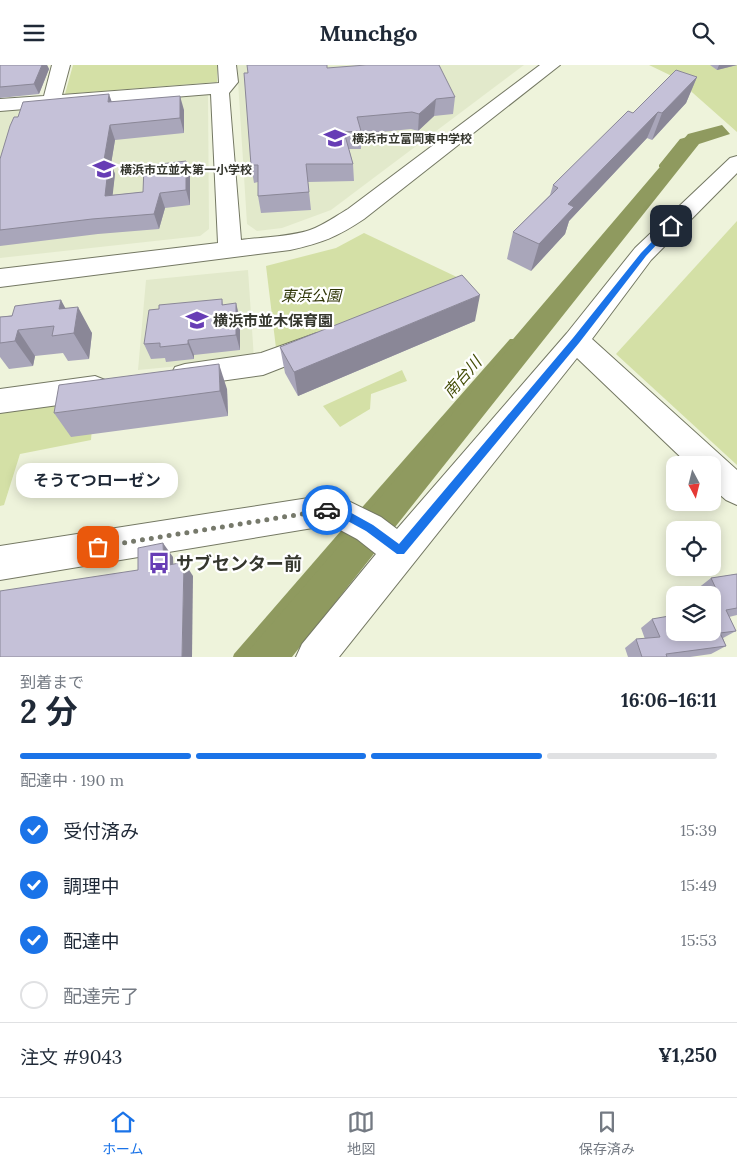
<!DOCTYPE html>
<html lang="ja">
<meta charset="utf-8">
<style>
body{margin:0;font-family:Lora,"Noto Sans JP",serif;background:#f2f2f3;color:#1f2937;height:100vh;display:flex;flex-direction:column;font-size:19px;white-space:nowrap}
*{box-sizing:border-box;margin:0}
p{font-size:16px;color:#747a83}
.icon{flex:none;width:28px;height:28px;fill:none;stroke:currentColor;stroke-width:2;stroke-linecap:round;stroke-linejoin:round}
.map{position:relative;height:592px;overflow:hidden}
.details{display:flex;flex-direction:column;background:#fff;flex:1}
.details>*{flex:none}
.needle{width:32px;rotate:173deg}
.controls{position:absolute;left:666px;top:391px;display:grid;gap:10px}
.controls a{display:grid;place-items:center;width:55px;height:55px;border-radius:10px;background:#fff;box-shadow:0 2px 12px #0003;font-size:25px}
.pin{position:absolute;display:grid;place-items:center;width:42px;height:42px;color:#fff;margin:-21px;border-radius:10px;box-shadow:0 2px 8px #0006}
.courier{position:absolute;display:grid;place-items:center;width:50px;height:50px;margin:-25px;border:4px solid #1a73e8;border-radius:50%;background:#fff;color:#222;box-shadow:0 1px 6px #0007}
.bubble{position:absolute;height:35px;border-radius:15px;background:#fff;box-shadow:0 2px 12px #0003;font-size:16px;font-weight:700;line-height:35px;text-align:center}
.headline em{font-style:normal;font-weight:700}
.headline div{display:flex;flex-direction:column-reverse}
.headline{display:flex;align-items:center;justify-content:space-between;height:85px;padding:0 20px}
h1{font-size:32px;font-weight:700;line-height:38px}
.bar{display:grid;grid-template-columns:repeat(4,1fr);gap:8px 5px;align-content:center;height:60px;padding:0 20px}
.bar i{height:6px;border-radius:4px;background:#e0e1e3}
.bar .active{background:#1a73e8}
.bar p{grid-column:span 4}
.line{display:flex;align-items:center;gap:12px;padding:0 20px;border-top:1px solid #e0e1e3}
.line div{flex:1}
ol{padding:0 20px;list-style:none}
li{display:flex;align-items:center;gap:15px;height:55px}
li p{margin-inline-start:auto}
li .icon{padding:5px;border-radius:50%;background:#1a73e8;color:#fff;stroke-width:4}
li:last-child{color:#747a83}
li i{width:28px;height:28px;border:2px solid #e0e1e3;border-radius:50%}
header{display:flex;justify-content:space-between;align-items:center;height:65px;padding:0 20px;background:#fff;font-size:22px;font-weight:700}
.tabs{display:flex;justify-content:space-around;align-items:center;height:70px;border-top:1px solid #e0e1e3;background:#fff;font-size:14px;color:#747a83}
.tabs a{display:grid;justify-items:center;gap:2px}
.tabs .active{color:#1a73e8}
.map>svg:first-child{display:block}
</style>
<header><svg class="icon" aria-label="menu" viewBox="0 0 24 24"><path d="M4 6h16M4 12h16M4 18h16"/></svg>Munchgo<svg class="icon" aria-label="search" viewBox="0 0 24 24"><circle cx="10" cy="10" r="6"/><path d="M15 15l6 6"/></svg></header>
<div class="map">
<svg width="737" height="592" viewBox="0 0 737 592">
<rect width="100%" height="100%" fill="#eef3db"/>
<g fill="#e2e9cb">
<polygon points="237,0 524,0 331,145 282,163 257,166 247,159"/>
<polygon points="202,27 208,29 209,164 200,171 0,193 0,44"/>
<polygon points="248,205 254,294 138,305 146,215"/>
</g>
<g fill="#d4e0a6">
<polygon points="73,0 217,0 217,17 65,29"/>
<polygon points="649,0 737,0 737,67 676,13"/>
<polygon points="737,156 737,400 616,289"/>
<polygon points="364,168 459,213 276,283 266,201 336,183"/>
<polygon points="402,305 407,316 371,329 370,344 340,362 323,341"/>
<polygon points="94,337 91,375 20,389 4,440 0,441 0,346"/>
</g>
<polygon fill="#8f9a5f" points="722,60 730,69 699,79 292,592 242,592 688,69"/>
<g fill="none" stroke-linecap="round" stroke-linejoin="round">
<g fill="#8f9a5f" fill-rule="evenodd">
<polygon points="691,71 693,72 693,73 684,76 663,102 659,102 659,100 680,74"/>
<polygon points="510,274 514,274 515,276 364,451 361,453 358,451 357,449 358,447"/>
<polygon points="349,459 352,460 353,463 352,466 243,592 233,592 234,589 346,460"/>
</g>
<g stroke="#747863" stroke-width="2">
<g id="minor">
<path d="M 52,0 L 70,0 L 62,30 L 219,18 L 218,0 L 236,0 L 238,17 L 229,28 L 241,175 C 263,172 289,172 310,165 C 324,160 336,151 348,144 L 540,0 L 560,0 L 364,154 C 337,172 322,178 290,185 L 0,222 L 0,204 L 218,178 L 211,29 L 0,46 L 0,34 L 44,31 Z"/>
<polygon points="737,91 737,108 651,195 592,274 737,405 737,440 726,435 712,423 712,400 689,400 577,293 339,592 296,592 302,579 376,489 357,474 331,460 0,515 0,481 334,429 381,452 397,464 567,268 635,183 730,93"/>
<polygon points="317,268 327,271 330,278 327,285 263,310 185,321 175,318 171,310 175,302 185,299 261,288"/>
<polygon points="95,311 105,315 109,323 105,331 95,335 0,348 0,324"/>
</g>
</g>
<use href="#minor" fill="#fff" fill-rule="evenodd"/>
</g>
<g fill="#a9a6ba">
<polygon points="0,0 47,0 49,4 39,29 0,33"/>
<polygon points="710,0 737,0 717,5"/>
<polygon points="327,3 455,32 453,49 434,51 418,66 411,64 361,69 361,84 349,84 353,99 354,116 308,117 311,145 261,148 258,131 258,117 254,118 251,100"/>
<polygon points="697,12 686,38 652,75 647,73 569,156 565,169 531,206 507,194 513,167 550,130 553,120 633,48"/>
<polygon points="112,37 184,45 184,68 115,75 111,99 115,109 112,130 143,127 190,111 190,140 165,143 159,164 98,169 0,181 0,94"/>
<polygon points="222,234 223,240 240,254 240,285 194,290 194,294 166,297 165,293 151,294 144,279"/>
<polygon points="66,243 92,268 89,294 68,296 63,288 35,291 33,301 9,304 0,292 0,252"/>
<polygon points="475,256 298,331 285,308 280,282"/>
<polygon points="227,324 228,351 71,372 54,348"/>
<polygon points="737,509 737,550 729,552 736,566 723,573 726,581 711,589 690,592 628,592 625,583 636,574 645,574 641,563 652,554 712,568 712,530 700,530 697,524 711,513"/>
</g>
<g fill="#8a8797">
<polygon points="42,0 47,0 49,4 39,29 34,19"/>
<polygon points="719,0 737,0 717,5"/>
<polygon points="697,12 686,38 652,75 662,48"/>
<polygon points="109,29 114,43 108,37"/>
<polygon points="180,31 184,45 184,68 180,53"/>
<polygon points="436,34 434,51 418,66 419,49"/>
<polygon points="658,47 647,73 569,156 565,169 531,206 539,179 568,139"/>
<polygon points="110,60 115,75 111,99 115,109 111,145 105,131 104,95"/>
<polygon points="186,96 190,111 190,140 186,125"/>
<polygon points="160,128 165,143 159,164 154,149"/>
<polygon points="480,230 475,256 298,331 294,307"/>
<polygon points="61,235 75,261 78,242 92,268 89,294 59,244"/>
<polygon points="236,238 240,254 240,285 236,270"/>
<polygon points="18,265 35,291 33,301 15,276"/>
<polygon points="188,275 194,290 194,294 188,279"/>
<polygon points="219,299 227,324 228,351 220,326"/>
<polygon points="163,478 173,492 174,514 164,501"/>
<polygon points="184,497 193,511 192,592 182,592"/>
</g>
<g fill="#c5c1d8" stroke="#8a8797">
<polygon points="0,0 42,0 34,19 0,22"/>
<polygon points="247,0 327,0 327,3 366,0 439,0 455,32 436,34 419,49 412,47 357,52 361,66 344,67 353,99 306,99 309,127 258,131 258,100 251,100 244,8 248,8"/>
<polygon points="676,5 697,12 662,48 658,47 568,139 574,142 539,179 513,167 558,123 553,120 622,52 628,46 633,48"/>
<polygon points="109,29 108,37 180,31 180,53 110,60 104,95 109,95 105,131 143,127 144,101 186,96 186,125 160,128 154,149 92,154 0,165 0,94 10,61 14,52 18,52 23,37"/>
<polygon points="462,210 480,230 294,307 280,282"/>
<polygon points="222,234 222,240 236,238 236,270 188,275 188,279 160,282 160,278 144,279 149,245 159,244 159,240"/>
<polygon points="61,235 59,244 78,242 74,268 52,271 54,261 18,265 15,276 0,278 0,252 12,251 15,241"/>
<polygon points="219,299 220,326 54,348 59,320"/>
<polygon points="163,478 164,501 184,497 182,592 0,592 0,526 138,505 138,483"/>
<polygon points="737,509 737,543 726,545 736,566 720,568 726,581 666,589 667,592 642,592 636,574 660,572 652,554 675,550 675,568 712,568 712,530 704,530 718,528 711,513"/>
</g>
<polygon fill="#1a73e8" points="668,160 674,161 646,191 579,278 404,489 397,489 366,466 333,448 323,448 323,441 334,439 337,440 373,460 399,479 573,273 641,188"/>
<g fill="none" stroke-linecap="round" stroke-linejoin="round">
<polyline stroke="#76796b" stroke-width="5" stroke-dasharray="0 9" points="98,482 327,445"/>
</g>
<defs>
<g id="school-bare" transform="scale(1.725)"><path d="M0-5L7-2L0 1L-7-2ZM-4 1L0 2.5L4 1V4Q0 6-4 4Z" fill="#673db5" stroke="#fff" stroke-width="2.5" paint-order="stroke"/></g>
<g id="bus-bare" transform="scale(1.725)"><path d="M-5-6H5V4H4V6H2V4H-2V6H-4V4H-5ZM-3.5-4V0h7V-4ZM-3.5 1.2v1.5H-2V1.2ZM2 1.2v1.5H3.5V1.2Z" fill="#673db5" stroke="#fff" stroke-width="2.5" paint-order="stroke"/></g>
</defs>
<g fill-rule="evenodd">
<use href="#school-bare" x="335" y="73"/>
<use href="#school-bare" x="104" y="104"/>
<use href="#school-bare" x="197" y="255"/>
<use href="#bus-bare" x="159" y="498"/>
</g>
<g text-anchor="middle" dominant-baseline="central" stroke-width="4.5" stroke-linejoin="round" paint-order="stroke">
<g font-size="12" font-weight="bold" fill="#35372e" stroke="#fff" text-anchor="start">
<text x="352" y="73">横浜市立富岡東中学校</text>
<text x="120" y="104">横浜市立並木第一小学校</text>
</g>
<g font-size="15" font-style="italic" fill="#2e3505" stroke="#fff">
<text x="311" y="230">東浜公園</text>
</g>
<g font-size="15" font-weight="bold" fill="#35372e" stroke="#fff" text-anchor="start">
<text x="213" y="255">横浜市並木保育園</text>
</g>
<g font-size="16" font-style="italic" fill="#464f09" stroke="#fff">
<text transform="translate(462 312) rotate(-49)">南台川</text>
</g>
<g font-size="18" font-weight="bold" fill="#35372e" stroke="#fff" text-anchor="start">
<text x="176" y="498">サブセンター前</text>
</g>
</g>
</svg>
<div class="controls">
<a><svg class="needle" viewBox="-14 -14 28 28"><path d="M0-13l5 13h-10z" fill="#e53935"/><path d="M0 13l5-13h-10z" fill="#747a83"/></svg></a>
<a><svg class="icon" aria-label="locate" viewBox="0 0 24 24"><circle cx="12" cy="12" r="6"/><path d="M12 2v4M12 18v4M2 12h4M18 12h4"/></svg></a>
<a><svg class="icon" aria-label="layers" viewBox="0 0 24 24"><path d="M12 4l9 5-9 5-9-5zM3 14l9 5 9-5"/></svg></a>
</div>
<div class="pin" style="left:98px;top:482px;background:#ea580c"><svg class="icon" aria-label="bag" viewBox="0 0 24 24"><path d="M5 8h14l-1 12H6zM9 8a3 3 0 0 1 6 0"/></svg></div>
<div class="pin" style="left:671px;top:161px;background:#1f2937"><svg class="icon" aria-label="home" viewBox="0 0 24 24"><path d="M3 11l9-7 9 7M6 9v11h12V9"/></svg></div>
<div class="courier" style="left:327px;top:445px"><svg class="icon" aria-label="car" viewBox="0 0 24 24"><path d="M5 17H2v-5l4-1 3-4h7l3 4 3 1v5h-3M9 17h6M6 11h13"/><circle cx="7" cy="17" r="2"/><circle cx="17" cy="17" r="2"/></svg></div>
<div class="bubble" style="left:16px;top:398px;width:162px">そうてつローゼン</div>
</div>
<section class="details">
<div class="headline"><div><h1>2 分</h1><p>到着まで</p></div><em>16:06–16:11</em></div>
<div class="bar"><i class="active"></i><i class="active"></i><i class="active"></i><i></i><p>配達中 · 190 m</p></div>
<ol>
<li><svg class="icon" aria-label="check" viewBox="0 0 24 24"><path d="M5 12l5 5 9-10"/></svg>受付済み<p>15:39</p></li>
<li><svg class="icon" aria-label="check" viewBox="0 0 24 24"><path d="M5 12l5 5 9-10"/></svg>調理中<p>15:49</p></li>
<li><svg class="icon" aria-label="check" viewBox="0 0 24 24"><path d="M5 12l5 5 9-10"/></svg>配達中<p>15:53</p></li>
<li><i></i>配達完了</li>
</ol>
<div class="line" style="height:65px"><div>注文 #9043</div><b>¥1,250</b></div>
</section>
<nav class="tabs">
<a class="active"><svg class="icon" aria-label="home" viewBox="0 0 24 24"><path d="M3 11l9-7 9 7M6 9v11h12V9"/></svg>ホーム</a>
<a><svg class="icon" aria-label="map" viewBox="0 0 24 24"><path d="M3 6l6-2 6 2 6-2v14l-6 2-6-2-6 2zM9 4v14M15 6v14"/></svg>地図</a>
<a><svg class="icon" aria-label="saved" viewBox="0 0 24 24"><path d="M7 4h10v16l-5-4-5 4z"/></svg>保存済み</a>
</nav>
